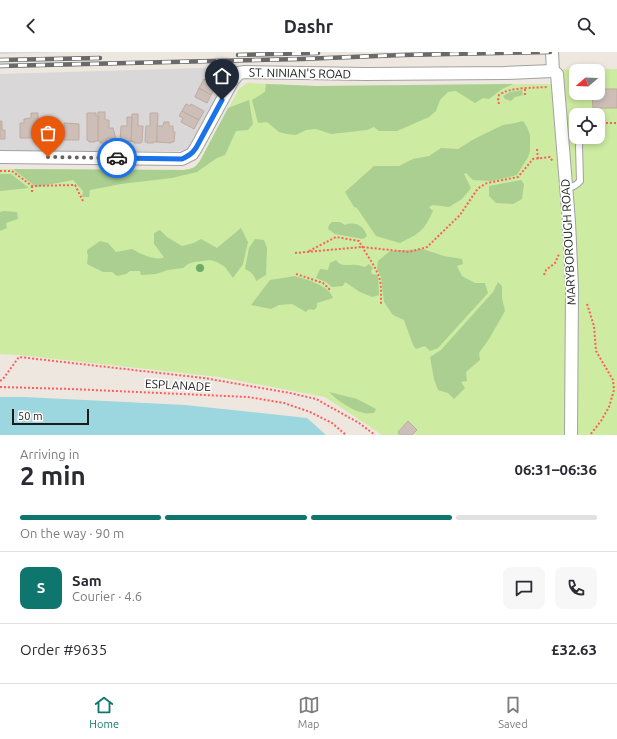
<!DOCTYPE html>
<meta charset="utf-8">
<style>
body{margin:0;font-family:Ubuntu,sans-serif;background:#f7f7f7;color:#2b2b33;height:100vh;display:flex;flex-direction:column;font-size:15px;white-space:nowrap}
*{box-sizing:border-box;margin:0}
p{font-size:13px;color:#7c7c81}
.icon{flex:none;width:22px;height:22px;fill:none;stroke:currentColor;stroke-width:2;stroke-linecap:round;stroke-linejoin:round}
.map{position:relative;height:383px;overflow:hidden}
.drawer{display:flex;flex-direction:column;background:#fff;flex:1}
.drawer>*{flex:none}
.needle{width:26px;rotate:251deg}
.tools{position:absolute;left:569px;top:12px;display:grid;gap:8px}
.tools a{display:grid;place-items:center;width:36px;height:36px;border-radius:8px;background:#fff;box-shadow:0 2px 6px #0003;font-size:20px}
.scale{position:absolute;left:12px;bottom:10px;width:77px;box-sizing:border-box;padding-left:4px;border:2px solid #1b1b1b;border-top:0;font-size:11px;line-height:14px;white-space:nowrap;color:#1b1b1b;-webkit-text-stroke:3px #fff;paint-order:stroke}
.pin{position:absolute;display:grid;place-items:center;width:34px;height:34px;color:#fff;margin:-41px -17px;border-radius:50% 50% 50% 0;rotate:-45deg;box-shadow:0 0 4px #0007}
.pin .icon{rotate:45deg}
.courier{position:absolute;display:grid;place-items:center;width:40px;height:40px;margin:-20px;border:3px solid #1a73e8;border-radius:50%;background:#fff;color:#222;box-shadow:0 1px 5px #0007}
.headline em{font-style:normal;font-weight:600}
.headline div{display:flex;flex-direction:column-reverse}
.headline{display:flex;align-items:center;justify-content:space-between;height:68px;padding:0 20px}
h1{font-size:26px;font-weight:600;line-height:30px}
.bar{display:grid;grid-template-columns:repeat(4,1fr);gap:6px 4px;align-content:center;height:48px;padding:0 20px}
.bar i{height:5px;border-radius:3px;background:#e1e1e2}
.bar .on{background:#0f766e}
.bar p{grid-column:span 4}
.line{display:flex;align-items:center;gap:10px;padding:0 20px;border-top:1px solid #e1e1e2}
.line div{flex:1}
.round{display:grid;place-items:center;flex:none;width:42px;height:42px;border-radius:8px;background:#f7f7f7}
header{display:flex;justify-content:space-between;align-items:center;height:52px;padding:0 20px;background:#fff;font-size:18px;font-weight:600}
.menu{display:flex;justify-content:space-around;align-items:center;height:56px;border-top:1px solid #e1e1e2;background:#fff;font-size:11px;color:#7c7c81}
.menu a{display:grid;justify-items:center;gap:2px}
.menu .on{color:#0f766e}
.map>svg:first-child{display:block}
</style>
<header><svg class="icon" aria-label="back" viewBox="0 0 24 24"><path d="M15 5l-7 7 7 7"/></svg>Dashr<svg class="icon" aria-label="search" viewBox="0 0 24 24"><circle cx="10" cy="10" r="6"/><path d="M15 15l6 6"/></svg></header>
<div class="map">
<svg width="617" height="383" viewBox="0 0 617 383">
<rect width="100%" height="100%" fill="#ede7df"/>
<g fill="#d9d7d7">
<polygon points="0,0 67,0 0,2"/>
<polygon points="235,15 186,99 0,99 0,22"/>
</g>
<path fill="#cdeba1" fill-rule="evenodd" d="M 563,17 L 617,17 L 617,383 L 382,383 L 366,372 L 325,345 L 219,325 L 19,303 L 0,302 L 0,117 L 184,118 C 190,117 195,116 199,110 L 239,37 L 247,31 L 316,34 L 551,32 L 564,31 ZM 576,19 L 598,19 L 598,41 L 576,41 ZM 576,63 L 598,63 L 598,85 L 576,85 Z"/>
<g fill="#aacf91">
<polygon points="266,32 316,34 513,32 502,37 489,47 483,46 475,51 456,39 448,40 440,48 436,59 429,65 397,79 379,79 374,75 367,78 331,82 316,77 306,78 296,83 287,82 279,80 267,70 258,71 252,48 265,40"/>
<polygon points="522,38 523,43 515,45 511,49 505,47 503,44 510,40"/>
<path d="M 249,48 L 253,72 L 248,78 L 236,79 L 225,103 L 217,106 L 197,120 L 172,126 L 121,132 L 90,138 L 89,145 L 82,145 L 83,139 L 73,128 L 36,135 L 13,117 L 184,118 C 192,117 195,116 200,109 L 228,56 Z"/>
<path d="M 523,69 L 527,75 L 530,83 L 530,99 L 528,105 L 517,123 L 492,129 L 473,128 L 466,121 L 464,122 L 471,136 L 462,147 L 449,155 L 433,153 L 429,155 L 433,159 C 423,180 420,181 400,191 L 376,184 L 357,156 L 354,155 L 345,140 L 374,114 L 399,114 L 413,107 L 429,104 L 441,96 L 458,97 L 474,87 L 503,73 L 515,71 Z"/>
<polygon points="0,122 11,122 29,136 0,139"/>
<polygon points="521,128 524,132 522,147 513,152 496,151 489,144 489,134"/>
<polygon points="3,159 17,160 18,167 6,171 7,176 0,179 0,160"/>
<path d="M 332,170 L 340,170 L 345,173 C 355,169 364,174 367,184 L 363,187 L 335,182 L 328,177 L 329,173 Z"/>
<path d="M 241,176 L 248,190 L 243,212 L 233,226 L 225,215 L 217,210 L 210,208 L 194,210 L 188,212 L 183,216 L 168,218 L 156,222 L 141,223 L 140,219 L 130,219 L 126,222 L 117,224 L 112,220 L 103,220 L 87,212 L 88,203 L 87,201 L 87,198 L 100,189 L 108,191 L 116,200 L 132,197 C 139,201 156,210 164,205 C 160,201 158,196 154,192 L 154,181 L 160,178 L 167,185 L 182,194 L 194,191 L 201,187 L 217,196 Z"/>
<path d="M 255,187 L 264,188 L 267,196 L 266,223 L 256,229 C 254,222 251,220 245,217 L 249,196 Z"/>
<polygon points="423,197 444,204 462,207 463,212 457,214 462,224 475,231 485,231 488,241 438,296 430,299 425,294 416,297 413,293 404,268 393,263 384,250 381,225 377,217 378,209 390,199"/>
<path d="M 336,208 C 340,214 345,213 351,213 C 356,212 361,214 365,215 L 369,212 L 373,216 L 371,219 L 372,222 L 378,223 L 379,243 L 372,245 L 360,240 L 345,230 L 343,234 L 332,235 L 326,230 L 316,226 L 320,217 L 328,218 L 330,211 Z"/>
<path d="M 295,224 C 307,228 329,233 333,246 L 317,251 L 317,255 L 314,258 L 309,257 L 306,260 L 292,252 L 279,253 L 271,257 L 251,253 L 270,228 Z"/>
<polygon points="498,230 502,234 502,246 505,259 489,287 479,301 480,308 466,320 467,329 461,330 465,336 454,347 448,341 438,338 434,327 430,305 441,298 493,240"/>
<path d="M 329,340 L 357,347 L 376,357 L 374,361 C 371,361 367,362 364,361 C 352,359 337,348 329,340 Z"/>
</g>
<polygon fill="#9cd6de" points="0,345 24,345 185,353 307,366 326,383 0,383"/>
<g fill="#cdbfb8" stroke="#bfaba1">
<polygon points="204,27 216,33 211,43 199,36"/>
<polygon points="199,36 211,43 207,51 195,45"/>
<polygon points="598,37 617,37 617,56 593,56 592,41 598,41"/>
<polygon points="186,52 190,54 191,52 204,59 199,68 182,59"/>
<polygon points="182,59 199,68 194,77 181,70 183,66 179,64"/>
<polygon points="98,60 105,60 105,68 109,68 109,76 113,76 116,87 107,86 107,91 100,91 100,89 98,89"/>
<polygon points="31,61 38,61 38,68 39,68 39,72 47,72 47,86 20,86 20,71 24,71 24,67 31,66"/>
<polygon points="87,61 96,61 96,64 98,64 98,89 95,89 95,90 89,90 89,89 87,88"/>
<polygon points="150,61 158,61 157,90 153,90 153,91 147,91 147,90 145,90 146,74 150,74"/>
<polygon points="132,62 138,62 138,74 143,74 142,90 141,90 141,91 134,91 134,89 131,90"/>
<polygon points="127,65 132,65 131,90 128,89 128,91 122,91 122,89 120,89 121,74 127,74"/>
<polygon points="0,69 2,69 2,78 5,78 5,87 0,87"/>
<polygon points="164,70 169,70 169,74 173,74 173,80 175,80 174,90 171,90 171,91 157,90 157,74 163,74"/>
<polygon points="64,71 79,72 79,88 64,88 64,83 60,82 60,77 64,77"/>
<polygon points="408,369 417,378 412,383 400,383 398,380"/>
</g>
<g fill="none" stroke-linecap="round" stroke-linejoin="round">
<g stroke="#a2a2a2" stroke-width="8">
<path id="lane" d="M 566,136 C 572,135 576,134 580,129 L 579,94 L 580,85"/>
</g>
<g stroke="#a2a2a2" stroke-width="14">
<g id="street">
<polyline points="552,0 553,19 557,22 569,170 572,235 571,383"/>
<polyline points="0,105 182,107 192,102 196,96 233,28 239,21 245,20 366,22 505,21 553,19"/>
</g>
</g>
<g stroke="#ff5e5e" stroke-width="2" stroke-dasharray="2 2" stroke-linecap="butt">
<polyline points="525,37 525,43"/>
<path d="M 499,52 L 498,48 L 499,43 C 509,35 534,36 548,35"/>
<polyline points="598,71 617,71"/>
<polyline points="537,97 538,107"/>
<polyline points="0,119 12,119 32,134 75,133 83,149"/>
<polyline points="32,134 32,141"/>
<path d="M 309,199 L 336,185 L 359,189 C 364,199 372,209 377,220 C 382,229 381,241 381,252"/>
<polyline points="295,201 362,195 409,200 427,195 460,163 476,139 480,135 487,131 518,125 533,107 550,105 553,110"/>
<polyline points="296,222 323,231 330,238"/>
<polyline points="544,223 546,218 555,211 559,202"/>
<polyline points="587,252 594,274 596,299 613,328 614,338 609,355 601,369 590,383"/>
<polyline points="0,329 3,327 19,305 204,326 290,341 316,347 359,371 375,383"/>
<polyline points="0,335 71,337 248,345 284,351 310,360 332,371 346,383"/>
</g>
<use href="#lane" stroke="#fff" stroke-width="6"/>
<use href="#street" stroke="#fff" stroke-width="12"/>
<g stroke="#696969" stroke-width="4.5">
<g id="rail">
<polyline points="238,3 318,1"/>
<polyline points="0,8 100,6"/>
<polyline points="0,14 302,7 402,3 550,0"/>
</g>
</g>
<use href="#rail" stroke="#fff" stroke-width="3" stroke-dasharray="9" stroke-linecap="butt"/>
</g>
<circle fill="#6fac67" cx="200" cy="216" r="4"/>
<g fill="none" stroke-linecap="round" stroke-linejoin="round">
<polyline stroke="#646260" stroke-width="4" stroke-dasharray="0 7.2" points="48,105 117,106"/>
<path stroke="#1a73e8" stroke-width="5" d="M 117,106 L 182,107 C 188,104 192,102 196,96 L 222,48"/>
</g>
<g text-anchor="middle" dominant-baseline="central" stroke-width="3" stroke-linejoin="round" paint-order="stroke">
<g font-size="12" fill="#1b1b1b" stroke="#fff">
<text transform="translate(300 21) rotate(1)">ST. NINIAN'S ROAD</text>
<text transform="translate(568 190) rotate(-93)">MARYBOROUGH ROAD</text>
<text transform="translate(178 333) rotate(3)">ESPLANADE</text>
</g>
</g>
</svg>
<div class="tools">
<a><svg class="needle" viewBox="-14 -14 28 28"><path d="M0-13l5 13h-10z" fill="#e53935"/><path d="M0 13l5-13h-10z" fill="#7c7c81"/></svg></a>
<a><svg class="icon" aria-label="locate" viewBox="0 0 24 24"><circle cx="12" cy="12" r="6"/><path d="M12 2v4M12 18v4M2 12h4M18 12h4"/></svg></a>
</div>
<div class="scale">50 m</div>
<div class="pin" style="left:48px;top:105px;background:#ea580c"><svg class="icon" aria-label="bag" viewBox="0 0 24 24"><path d="M5 8h14l-1 12H6zM9 8a3 3 0 0 1 6 0"/></svg></div>
<div class="pin" style="left:222px;top:48px;background:#1f2937"><svg class="icon" aria-label="home" viewBox="0 0 24 24"><path d="M3 11l9-7 9 7M6 9v11h12V9"/></svg></div>
<div class="courier" style="left:117px;top:106px"><svg class="icon" aria-label="car" viewBox="0 0 24 24"><path d="M5 17H2v-5l4-1 3-4h7l3 4 3 1v5h-3M9 17h6M6 11h13"/><circle cx="7" cy="17" r="2"/><circle cx="17" cy="17" r="2"/></svg></div>
</div>
<section class="drawer">
<div class="headline"><div><h1>2 min</h1><p>Arriving in</p></div><em>06:31–06:36</em></div>
<div class="bar"><i class="on"></i><i class="on"></i><i class="on"></i><i></i><p>On the way · 90 m</p></div>
<div class="line" style="height:72px"><b class="round" style="background:#0f766e;color:#fff">S</b><div><b>Sam</b><p>Courier · 4.6</p></div><a class="round"><svg class="icon" aria-label="chat" viewBox="0 0 24 24"><path d="M4 5h16v11H9l-5 4z"/></svg></a><a class="round"><svg class="icon" aria-label="phone" viewBox="0 0 24 24"><path d="M5 4h4l2 5-3 2q2 4 5 5l2-3 5 2v4C11 20 4 13 5 4z"/></svg></a></div>
<div class="line" style="height:52px"><div>Order #9635</div><b>£32.63</b></div>
</section>
<nav class="menu">
<a class="on"><svg class="icon" aria-label="home" viewBox="0 0 24 24"><path d="M3 11l9-7 9 7M6 9v11h12V9"/></svg>Home</a>
<a><svg class="icon" aria-label="map" viewBox="0 0 24 24"><path d="M3 6l6-2 6 2 6-2v14l-6 2-6-2-6 2zM9 4v14M15 6v14"/></svg>Map</a>
<a><svg class="icon" aria-label="saved" viewBox="0 0 24 24"><path d="M7 4h10v16l-5-4-5 4z"/></svg>Saved</a>
</nav>
